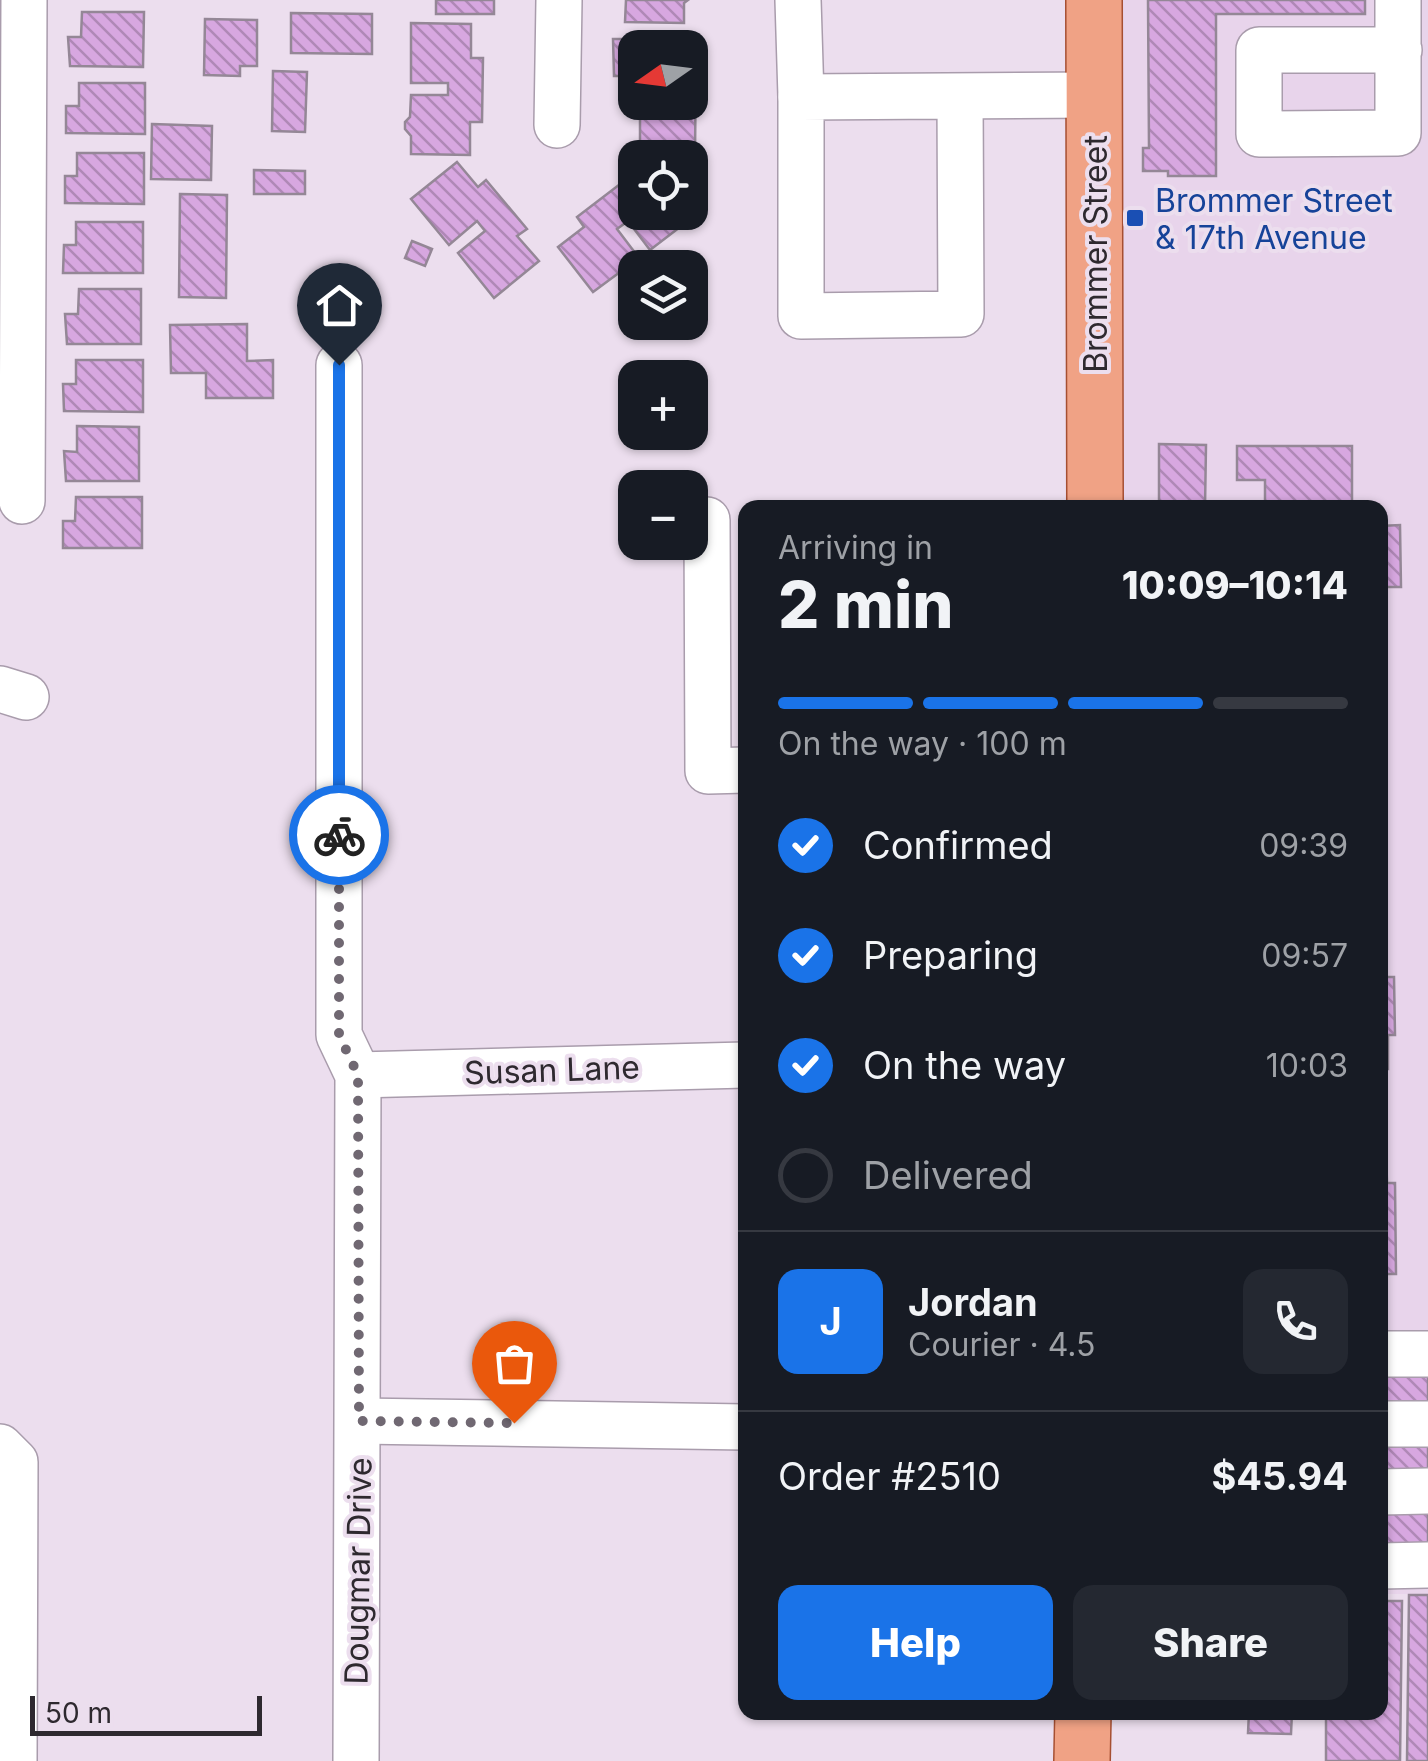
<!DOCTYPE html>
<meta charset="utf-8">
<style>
body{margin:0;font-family:Inter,sans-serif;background:#242831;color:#f1f3f6;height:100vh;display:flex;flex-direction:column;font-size:38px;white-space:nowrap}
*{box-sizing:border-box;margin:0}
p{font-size:32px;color:#9ea1a6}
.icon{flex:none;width:55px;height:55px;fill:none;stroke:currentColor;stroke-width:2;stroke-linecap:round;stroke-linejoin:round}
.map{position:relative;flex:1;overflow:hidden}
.side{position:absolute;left:738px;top:500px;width:650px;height:1220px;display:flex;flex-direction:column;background:#171b24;border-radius:20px;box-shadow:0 2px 8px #0004}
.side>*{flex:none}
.needle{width:65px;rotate:256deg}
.controls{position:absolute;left:618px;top:30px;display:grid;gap:20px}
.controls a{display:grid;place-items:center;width:90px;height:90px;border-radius:20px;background:#171b24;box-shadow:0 2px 8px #0004;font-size:50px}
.scale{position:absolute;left:30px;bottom:25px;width:232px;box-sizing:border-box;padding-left:10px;border:5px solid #2e292f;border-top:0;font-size:28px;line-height:35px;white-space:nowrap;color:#2e292f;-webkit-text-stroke:8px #ecdeee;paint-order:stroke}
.pin{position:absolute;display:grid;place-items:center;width:85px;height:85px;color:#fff;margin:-102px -42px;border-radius:50% 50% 50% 0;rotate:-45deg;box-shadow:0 0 10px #0007}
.pin .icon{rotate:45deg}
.courier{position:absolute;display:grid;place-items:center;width:100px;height:100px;margin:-50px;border:8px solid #1a73e8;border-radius:50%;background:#fff;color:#222;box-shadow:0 2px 12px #0007}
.overview em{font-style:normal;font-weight:800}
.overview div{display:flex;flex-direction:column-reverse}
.overview{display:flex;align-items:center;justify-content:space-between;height:170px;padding:0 40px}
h1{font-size:65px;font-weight:800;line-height:75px}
.bar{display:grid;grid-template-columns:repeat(4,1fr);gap:15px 10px;align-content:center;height:120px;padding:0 40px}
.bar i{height:12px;border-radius:8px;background:#363941}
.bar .on{background:#1a73e8}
.bar p{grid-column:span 4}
.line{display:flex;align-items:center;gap:25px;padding:0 40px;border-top:2px solid #363941}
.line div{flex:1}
.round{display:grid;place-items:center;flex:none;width:105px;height:105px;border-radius:20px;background:#242831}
ol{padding:0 40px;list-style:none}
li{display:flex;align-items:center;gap:30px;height:110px}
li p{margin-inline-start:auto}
li .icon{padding:10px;border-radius:50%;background:#1a73e8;color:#fff;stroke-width:4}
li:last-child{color:#9ea1a6}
li i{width:55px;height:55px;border:5px solid #363941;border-radius:50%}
.action{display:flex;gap:20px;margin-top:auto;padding:20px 40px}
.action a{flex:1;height:115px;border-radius:20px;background:#1a73e8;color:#fff;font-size:40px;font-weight:800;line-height:115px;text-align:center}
.action a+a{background:#242831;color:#f1f3f6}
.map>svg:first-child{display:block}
</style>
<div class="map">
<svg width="1428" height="1761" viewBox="0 0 1428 1761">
<defs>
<pattern id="building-back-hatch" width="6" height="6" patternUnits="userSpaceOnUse" patternTransform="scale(2.5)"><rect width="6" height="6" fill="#d7a7e0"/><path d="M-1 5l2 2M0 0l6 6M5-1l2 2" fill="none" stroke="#af88b6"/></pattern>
</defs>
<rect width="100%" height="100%" fill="#ecdeee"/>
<polygon fill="#e8d4eb" points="1090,0 1428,0 1428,1594 1380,1594 1380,508 1089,508"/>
<g fill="url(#building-back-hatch)" stroke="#948796" stroke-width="2.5">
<rect x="436" y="0" width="58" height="14"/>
<polygon points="626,0 688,0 684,3 684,23 625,22"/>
<polygon points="1148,0 1365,0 1365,14 1216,14 1216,176 1168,176 1168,171 1143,171 1143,148 1149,148"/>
<polygon points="82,12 144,12 143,67 70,66 68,37 81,37"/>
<polygon points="291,13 372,14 372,54 291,53"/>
<polygon points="205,19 257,20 257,66 240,66 240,76 204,75"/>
<polygon points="411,23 471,24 471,58 483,58 482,122 470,122 470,155 411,154 411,136 405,129 405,122 410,117 411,95 448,95 448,83 411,83"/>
<polygon points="613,39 651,39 651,48 635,48 635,76 614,76"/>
<polygon points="690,52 696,52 695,155 655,155 655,143 640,143 640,102 690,102"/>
<polygon points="273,71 307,72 305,132 272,131"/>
<polygon points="79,83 145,83 145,134 66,133 66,106 79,106"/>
<polygon points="152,124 212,126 211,180 151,179"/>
<polygon points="77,153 144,153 144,204 65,203 65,176 77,176"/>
<polygon points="457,162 478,187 486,180 527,229 517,236 539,261 494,298 458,253 485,231 477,221 449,245 411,199"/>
<polygon points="254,170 305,171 305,194 254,194"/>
<polygon points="628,178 635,188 635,212 690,212 690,205 697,214 650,250 628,221 617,229 639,258 593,292 558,247 584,227 577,217"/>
<polygon points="180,194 227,195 226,298 179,297"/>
<polygon points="76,222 143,222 143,273 63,273 64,245 76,245"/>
<polygon points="412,241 432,249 425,266 405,258"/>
<polygon points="79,289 141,289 141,344 67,344 65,314 78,314"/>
<polygon points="247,324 247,361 273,360 273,398 206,398 206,373 171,373 170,325"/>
<polygon points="76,360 143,360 143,412 64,411 63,384 76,384"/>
<polygon points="77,426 139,427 139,481 66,481 64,451 77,452"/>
<polygon points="1159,444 1206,445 1205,508 1159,508"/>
<polygon points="1237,446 1352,446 1352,501 1265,502 1265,480 1237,480"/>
<polygon points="76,497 142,497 142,548 63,548 63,521 75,521"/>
<polygon points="1400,525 1401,587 1380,587 1380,526"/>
<polygon points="1380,977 1394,977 1395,1035 1388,1035 1388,1069 1380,1069"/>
<polygon points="1380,1150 1386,1150 1387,1183 1395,1183 1396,1274 1380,1274"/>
<polygon points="1428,1370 1428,1405 1380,1405 1380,1371"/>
<rect x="1380" y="1435" width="48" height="41"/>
<polygon points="1428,1499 1428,1546 1380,1547 1380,1500"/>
<polygon points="1409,1595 1428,1595 1428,1761 1407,1761"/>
<polygon points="1380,1601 1402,1601 1400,1761 1326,1761 1326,1712 1380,1712"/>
<polygon points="1249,1712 1292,1712 1291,1734 1248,1733"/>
</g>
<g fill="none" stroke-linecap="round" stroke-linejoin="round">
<g stroke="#a99cac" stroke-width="48">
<g id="minor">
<polyline points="798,0 801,97"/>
<polyline points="1398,0 1398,133 1259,134 1259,50 1399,50"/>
<polyline points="960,96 961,314 801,316 801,97 1095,95"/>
<polyline points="557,125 559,0"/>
<polyline points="339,365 339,1035 358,1075 356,1761"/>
<polyline points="22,501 24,0"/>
<polyline points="707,520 708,771 745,770"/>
<polyline points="0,689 26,697"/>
<polyline points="358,1075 745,1065"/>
<polyline points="1380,1354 1428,1354"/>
<polyline points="359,1421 745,1427"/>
<polyline points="1380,1424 1428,1424"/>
<polyline points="0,1447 15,1462 14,1761"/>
<polyline points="1380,1492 1428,1491"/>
<polyline points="1380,1566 1428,1565"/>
</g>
</g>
<g stroke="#a64f32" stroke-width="58">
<g id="major">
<polyline points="1094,0 1095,508"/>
<polyline points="1082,1761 1083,1712"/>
</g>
</g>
<use href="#minor" stroke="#fff" stroke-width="45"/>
<use href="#major" stroke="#f0a285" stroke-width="55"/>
</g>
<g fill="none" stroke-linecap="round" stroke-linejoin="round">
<polyline stroke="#706872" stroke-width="10" stroke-dasharray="0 18" points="339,835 339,1035 358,1075 359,1421 514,1423"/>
<polyline stroke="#1a73e8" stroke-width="12" points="339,835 339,365"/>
</g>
<rect fill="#1a4fb4" stroke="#ecdeee" stroke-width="4" x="1125" y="208" width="20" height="20" rx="5"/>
<g text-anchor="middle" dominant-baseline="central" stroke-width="8" stroke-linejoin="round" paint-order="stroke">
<g font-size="32" fill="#164399" stroke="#ecdeee" text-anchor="start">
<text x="1155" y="200">Brommer Street<tspan x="1155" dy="37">&amp; 17th Avenue</tspan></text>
</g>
<g font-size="32" fill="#2e292f" stroke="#ecdeee">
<text transform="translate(1095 254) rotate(-90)">Brommer Street</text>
<text transform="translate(552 1070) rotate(-2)">Susan Lane</text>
<text transform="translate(358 1571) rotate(-89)">Dougmar Drive</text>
</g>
</g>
</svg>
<div class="controls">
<a><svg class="needle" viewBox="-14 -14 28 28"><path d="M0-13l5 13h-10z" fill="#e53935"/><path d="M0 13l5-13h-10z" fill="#9ea1a6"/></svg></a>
<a><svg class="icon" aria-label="locate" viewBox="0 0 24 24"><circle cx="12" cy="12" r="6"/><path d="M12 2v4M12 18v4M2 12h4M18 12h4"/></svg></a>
<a><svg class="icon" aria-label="layers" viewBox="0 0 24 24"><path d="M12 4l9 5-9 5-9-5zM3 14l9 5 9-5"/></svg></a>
<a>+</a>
<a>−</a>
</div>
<div class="scale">50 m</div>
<div class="pin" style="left:514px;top:1423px;background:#ea580c"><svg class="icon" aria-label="bag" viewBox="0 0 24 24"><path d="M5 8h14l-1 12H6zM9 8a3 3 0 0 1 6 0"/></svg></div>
<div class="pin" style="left:339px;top:365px;background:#1f2937"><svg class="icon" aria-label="home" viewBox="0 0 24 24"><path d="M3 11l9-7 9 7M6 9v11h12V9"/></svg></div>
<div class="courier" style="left:339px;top:835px"><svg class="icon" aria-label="bike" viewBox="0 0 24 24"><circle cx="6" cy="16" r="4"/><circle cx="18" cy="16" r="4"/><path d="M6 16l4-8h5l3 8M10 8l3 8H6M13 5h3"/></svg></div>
<section class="side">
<div class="overview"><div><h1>2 min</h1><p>Arriving in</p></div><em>10:09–10:14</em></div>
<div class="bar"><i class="on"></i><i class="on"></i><i class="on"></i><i></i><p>On the way · 100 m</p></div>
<ol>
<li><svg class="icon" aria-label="check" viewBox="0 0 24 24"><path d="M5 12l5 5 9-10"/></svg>Confirmed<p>09:39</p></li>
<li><svg class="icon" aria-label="check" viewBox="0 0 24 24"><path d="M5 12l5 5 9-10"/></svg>Preparing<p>09:57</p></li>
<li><svg class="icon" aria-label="check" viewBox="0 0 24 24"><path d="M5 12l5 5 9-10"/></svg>On the way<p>10:03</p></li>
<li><i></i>Delivered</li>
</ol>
<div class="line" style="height:180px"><b class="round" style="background:#1a73e8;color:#fff">J</b><div><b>Jordan</b><p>Courier · 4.5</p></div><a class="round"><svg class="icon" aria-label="phone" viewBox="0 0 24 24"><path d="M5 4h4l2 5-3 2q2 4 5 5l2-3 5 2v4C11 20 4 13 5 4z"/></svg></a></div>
<div class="line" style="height:130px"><div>Order #2510</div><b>$45.94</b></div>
<div class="action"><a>Help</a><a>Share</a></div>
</section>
</div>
